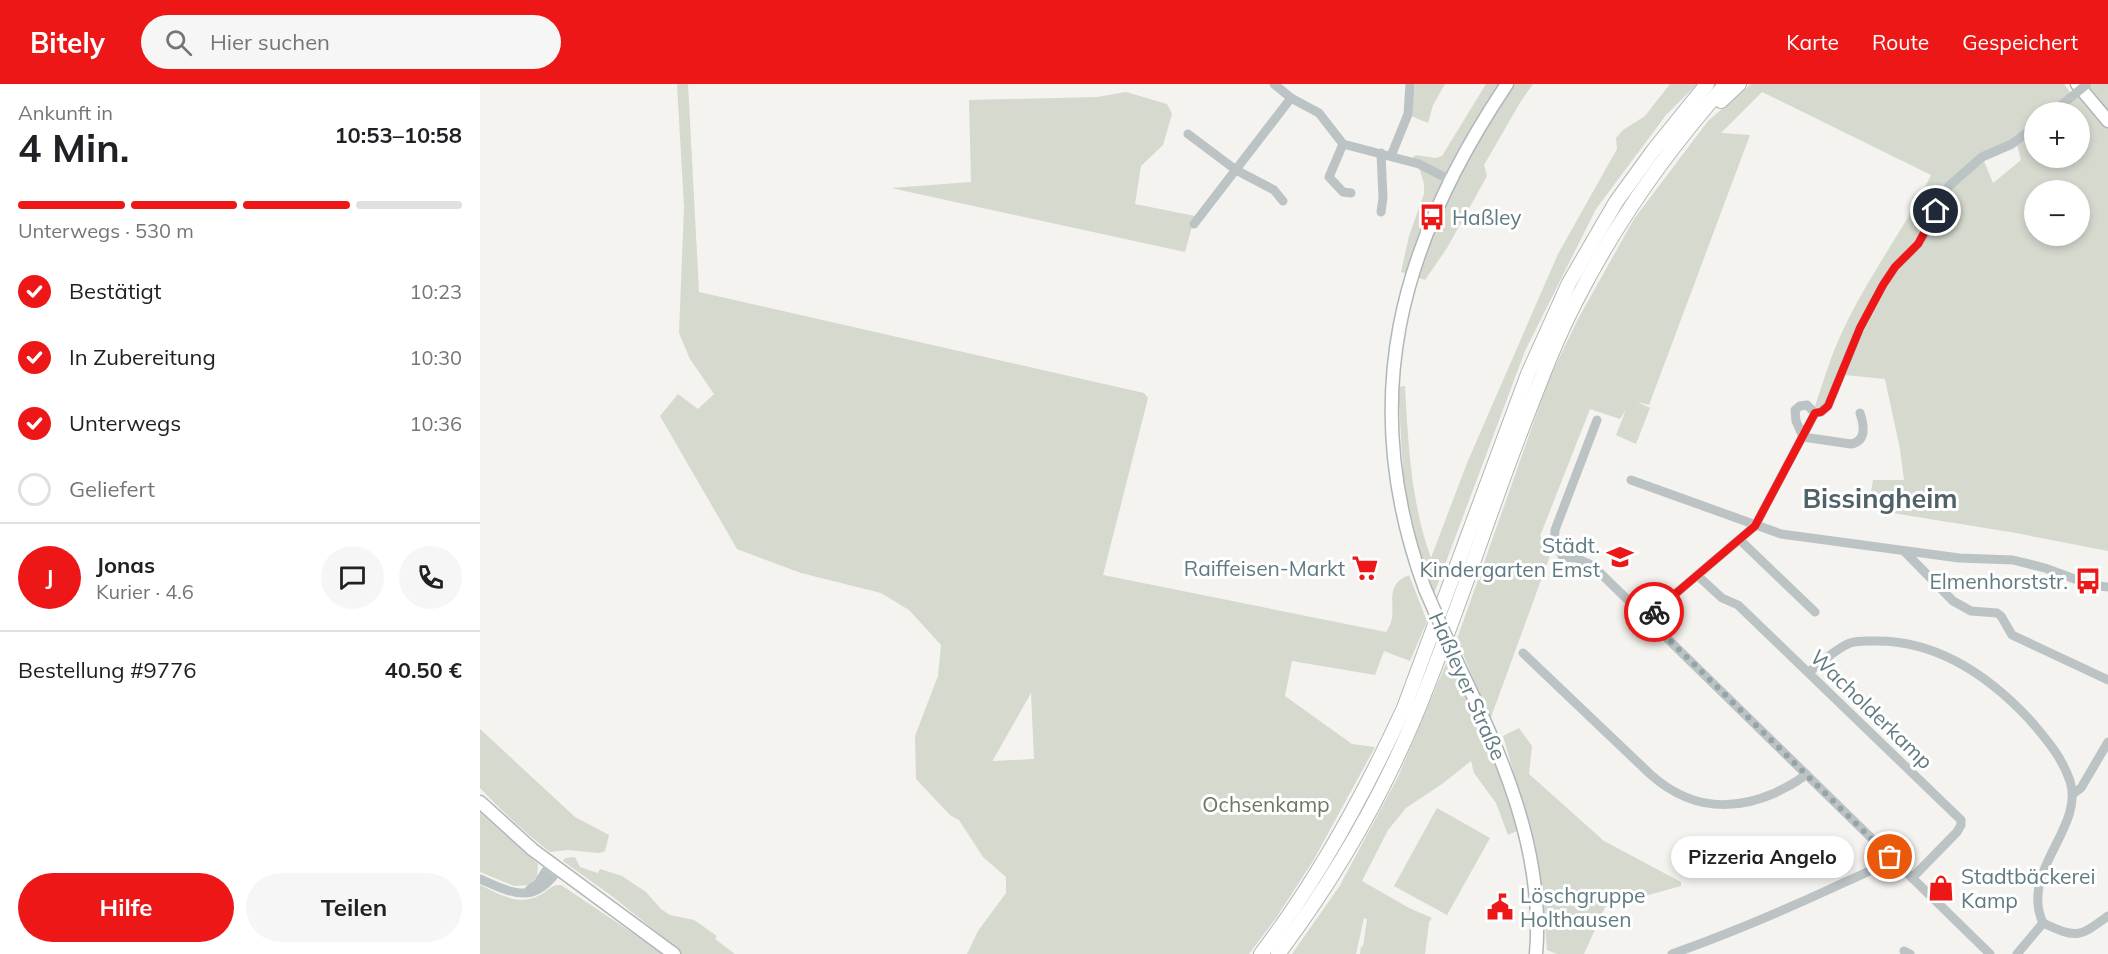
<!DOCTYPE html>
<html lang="de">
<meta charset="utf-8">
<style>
body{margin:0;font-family:Mulish,sans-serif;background:#f6f6f6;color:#202124;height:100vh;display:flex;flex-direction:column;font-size:22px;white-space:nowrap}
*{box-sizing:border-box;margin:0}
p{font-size:20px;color:#757577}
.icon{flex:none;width:33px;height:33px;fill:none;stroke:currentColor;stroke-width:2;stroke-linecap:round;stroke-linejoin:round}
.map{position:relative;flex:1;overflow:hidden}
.details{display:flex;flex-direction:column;background:#fff;width:480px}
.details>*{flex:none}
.buttons{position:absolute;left:1544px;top:18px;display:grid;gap:12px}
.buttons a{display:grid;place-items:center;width:66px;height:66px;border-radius:50%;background:#fff;box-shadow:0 3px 9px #0003;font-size:30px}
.pin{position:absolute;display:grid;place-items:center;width:51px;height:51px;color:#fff;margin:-26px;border:3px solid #fff;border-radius:50%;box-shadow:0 2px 6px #0007}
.courier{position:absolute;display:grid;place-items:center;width:60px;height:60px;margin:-30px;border:4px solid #ed1717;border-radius:50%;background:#fff;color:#222;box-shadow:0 2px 8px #0007}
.bubble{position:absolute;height:42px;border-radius:21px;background:#fff;box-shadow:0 3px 9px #0003;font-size:20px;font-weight:700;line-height:42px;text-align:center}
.headline em{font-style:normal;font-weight:700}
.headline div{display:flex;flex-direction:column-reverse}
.headline{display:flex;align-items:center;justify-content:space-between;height:102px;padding:0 18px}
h1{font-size:39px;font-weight:700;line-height:45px}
.bar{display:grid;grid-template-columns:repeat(4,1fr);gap:9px 6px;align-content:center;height:72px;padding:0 18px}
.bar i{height:8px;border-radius:4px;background:#e0e0e0}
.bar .selected{background:#ed1717}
.bar p{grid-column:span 4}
.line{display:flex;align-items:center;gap:15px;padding:0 18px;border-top:2px solid #e0e0e0}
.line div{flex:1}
.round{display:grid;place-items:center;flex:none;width:63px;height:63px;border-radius:32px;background:#f6f6f6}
ol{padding:0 18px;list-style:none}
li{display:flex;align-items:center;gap:18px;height:66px}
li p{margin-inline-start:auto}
li .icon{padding:6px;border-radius:50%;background:#ed1717;color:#fff;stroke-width:4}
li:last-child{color:#757577}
li i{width:33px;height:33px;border:3px solid #e0e0e0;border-radius:50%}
.cta{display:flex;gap:12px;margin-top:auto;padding:12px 18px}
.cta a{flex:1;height:69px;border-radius:36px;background:#ed1717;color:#fff;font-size:24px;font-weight:700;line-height:69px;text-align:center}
.cta a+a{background:#f6f6f6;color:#202124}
header{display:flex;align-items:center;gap:36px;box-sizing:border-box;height:84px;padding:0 30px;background:#ed1717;color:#fff}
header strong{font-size:28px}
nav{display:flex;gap:33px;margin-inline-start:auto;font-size:21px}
.search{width:420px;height:54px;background:#f6f6f6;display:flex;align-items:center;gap:15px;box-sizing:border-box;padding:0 21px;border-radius:33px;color:#757577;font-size:22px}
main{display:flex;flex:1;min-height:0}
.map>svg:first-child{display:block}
</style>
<header>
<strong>Bitely</strong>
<div class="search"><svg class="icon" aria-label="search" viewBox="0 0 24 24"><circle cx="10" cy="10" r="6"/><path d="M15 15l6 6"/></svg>Hier suchen</div>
<nav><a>Karte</a><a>Route</a><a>Gespeichert</a></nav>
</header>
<main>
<section class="details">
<div class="headline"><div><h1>4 Min.</h1><p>Ankunft in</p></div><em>10:53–10:58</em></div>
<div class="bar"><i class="selected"></i><i class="selected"></i><i class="selected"></i><i></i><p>Unterwegs · 530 m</p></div>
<ol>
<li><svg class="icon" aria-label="check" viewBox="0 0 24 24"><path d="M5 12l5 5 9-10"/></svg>Bestätigt<p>10:23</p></li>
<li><svg class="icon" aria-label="check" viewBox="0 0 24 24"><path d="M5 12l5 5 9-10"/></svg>In Zubereitung<p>10:30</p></li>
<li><svg class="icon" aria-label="check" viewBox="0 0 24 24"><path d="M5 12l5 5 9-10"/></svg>Unterwegs<p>10:36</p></li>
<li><i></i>Geliefert</li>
</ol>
<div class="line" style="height:108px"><b class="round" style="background:#ed1717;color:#fff">J</b><div><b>Jonas</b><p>Kurier · 4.6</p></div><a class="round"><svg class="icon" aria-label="chat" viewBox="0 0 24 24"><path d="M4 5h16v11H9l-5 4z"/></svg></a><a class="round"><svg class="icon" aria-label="phone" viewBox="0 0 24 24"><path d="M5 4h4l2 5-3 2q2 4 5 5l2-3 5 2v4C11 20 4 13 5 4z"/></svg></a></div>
<div class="line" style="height:78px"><div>Bestellung #9776</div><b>40.50 €</b></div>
<div class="cta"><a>Hilfe</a><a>Teilen</a></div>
</section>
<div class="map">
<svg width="1628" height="870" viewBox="0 0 1628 870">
<rect width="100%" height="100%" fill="#f4f3ef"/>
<g fill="#d5d9ce" fill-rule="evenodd">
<path d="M 197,0 L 208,0 L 219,208 L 664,309 L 668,314 L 623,491 L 906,548 C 922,528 899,503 929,491 L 947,537 L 930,577 L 904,567 L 895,591 L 812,577 L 805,612 L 872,660 L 895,663 L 833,777 L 796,834 L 769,870 L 487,870 L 498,847 L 526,809 L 526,793 L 503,773 L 479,736 L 470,731 L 436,695 L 435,652 L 458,592 L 461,561 L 429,526 L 401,509 L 321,489 L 257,465 L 180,332 L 198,310 L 218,325 L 234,310 L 210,275 L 199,249 L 204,123 ZM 551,609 L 554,675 L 513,677 L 513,676 Z"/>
<polygon points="935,0 965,0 953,21 948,39 931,32"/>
<polygon points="1006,0 1053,0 1041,17 1004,81 1007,92 967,164 945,196 921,188 929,152 944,110 944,100 940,86 933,73 936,71 955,74 962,72"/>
<path d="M 1190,0 L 1217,0 L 1186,31 L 1116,125 L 1045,267 L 954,510 L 942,478 L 924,402 L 918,303 L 925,302 C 928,359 931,419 951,474 L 987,379 L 1078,170 L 1137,65 L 1136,54 L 1143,46 L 1165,32 Z"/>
<path d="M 1271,0 L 1584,0 L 1590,8 L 1567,28 L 1554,28 L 1554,40 L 1469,100 L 1443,148 L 1414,180 L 1344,323 L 1337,324 L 1335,322 C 1344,296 1352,268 1364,244 C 1389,191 1425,144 1451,91 L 1282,8 L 1241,49 L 1270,51 L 1169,321 L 1157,318 L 1170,324 L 1156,360 L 1136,351 L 1146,326 L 1140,335 L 1110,325 L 1060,452 L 1072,466 L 1010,636 L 977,555 L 1069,295 L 1098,235 L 1154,135 L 1228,37 Z"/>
<path d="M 1613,0 L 1628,0 L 1628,467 L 1536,449 L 1388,425 L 1393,396 L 1424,396 L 1420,365 L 1405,295 L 1365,291 L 1380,254 L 1407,203 L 1473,101 L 1504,77 L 1513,99 L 1541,76 L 1537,61 L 1554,48 L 1554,74 L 1599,74 L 1599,28 L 1579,28 ZM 1554,106 L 1599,106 L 1599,152 L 1554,152 Z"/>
<polygon points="646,8 687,20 692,30 683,61 661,82 655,120 715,132 705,168 411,104 491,98 489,16 617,13"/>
<polygon points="968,575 991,619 1021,689 1039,746 1028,751 1016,719 994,689 991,677 962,700 926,724 908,746 882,797 929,824 952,834 949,838 945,870 880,870 881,862 883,863 887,835 884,834 876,870 812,870 859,803 918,693"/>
<polygon points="1039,644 1052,662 1049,690 1124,757 1201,798 1201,802 1125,823 1104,870 1077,870 1067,866 1062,806 1052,753 1023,652"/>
<path d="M 0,645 L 95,733 L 129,751 L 125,767 L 120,769 L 88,766 L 70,768 C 45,749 22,727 0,704 Z"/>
<polygon points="957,724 1010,754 967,831 914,802"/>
<polygon points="0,728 58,780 57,792 49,801 34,802 0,788"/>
<path d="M 95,773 L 100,783 L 118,789 L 120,785 L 142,792 L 166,808 L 181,825 L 190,831 L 214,836 L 237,852 L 235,855 L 255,870 L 0,870 L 0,801 C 19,810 39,823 60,811 C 68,807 71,800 81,801 L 175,864 L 183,853 L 133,813 L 83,777 L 85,774 Z"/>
</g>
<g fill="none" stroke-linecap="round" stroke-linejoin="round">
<g stroke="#afb7b9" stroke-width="15">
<g id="major">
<polyline points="1597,0 1628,37"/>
<path d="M 945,505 C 876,317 919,161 1027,0"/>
<path d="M 977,578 C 1021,670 1065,766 1056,870"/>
<polyline points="0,718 53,766 194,870"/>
</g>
</g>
<g stroke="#afb6b7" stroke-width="16">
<g id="highway">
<polyline points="1241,17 1259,0"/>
<path d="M 781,870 C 839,794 884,711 924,624 L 1048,290 L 1089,199 L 1136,118 L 1173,67 L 1227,0"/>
<path d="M 798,870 C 852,798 899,718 934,635 C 973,542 1003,446 1039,352 C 1057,306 1074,259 1097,215 C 1137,137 1187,66 1246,0"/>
</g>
</g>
<g stroke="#bcc3c5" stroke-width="9">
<polyline points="794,0 811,14 839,29 863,60 939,80 970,96"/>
<polyline points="1572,28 1590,14"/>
<polyline points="708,50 756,86 794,106 803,117"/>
<polyline points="863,60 849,93 863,108 871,109"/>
<polyline points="901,69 903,114 901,128"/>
<polyline points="911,72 928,30 930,0"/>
<polyline points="714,140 811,14"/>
<path d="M 1117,336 L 1075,446 C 1074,457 1076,464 1083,473 L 1096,474 L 1112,481 L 1510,870"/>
<path d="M 1323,353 L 1371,360 C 1387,357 1384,341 1380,329"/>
<polyline points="1323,353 1316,337 1315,326 1320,322 1327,321 1335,329"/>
<polyline points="1151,396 1301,450 1479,474 1533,476 1565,484 1611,501 1628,503"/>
<polyline points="1260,456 1335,528"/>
<polyline points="1425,468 1473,517 1491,527 1517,529 1521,532 1532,551 1628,596"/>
<polyline points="1218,492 1242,514 1258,521 1481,736 1481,741 1477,748 1432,794"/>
<polyline points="1167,534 1275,442 1335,329 1341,328 1348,322 1380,244 1403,201 1415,183 1438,160 1445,150 1469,102 1502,73 1532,60 1554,43"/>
<path d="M 1043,569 L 1170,690 C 1208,724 1249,729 1295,709 C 1306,703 1317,699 1326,690"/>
<path d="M 1329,588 C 1341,579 1355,565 1370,559 C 1379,556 1388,557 1397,557 C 1459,557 1509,592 1550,636 C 1566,655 1582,673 1590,697 C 1605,744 1539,787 1563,839"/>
<polyline points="1593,710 1601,704 1628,658"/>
<path d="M 0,795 C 35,810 53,821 79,785"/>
<polyline points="49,806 58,799 71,779"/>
<path d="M 1563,839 C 1597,855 1599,853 1628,832"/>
<polyline points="1424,867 1430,870"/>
<path d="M 1192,870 C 1245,851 1298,829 1350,805 C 1370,795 1393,788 1410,773"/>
<polyline points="1537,870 1563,839"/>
</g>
<use href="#major" stroke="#fff" stroke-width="12"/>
<use href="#highway" stroke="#fff" stroke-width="14"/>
<g stroke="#afb7b9" stroke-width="15" stroke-linecap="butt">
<polyline id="major-bridge" points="945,505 977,578"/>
</g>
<polyline stroke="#bcc3c5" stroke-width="9" points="1590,14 1607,0"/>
<use href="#major-bridge" stroke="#fff" stroke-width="12"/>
</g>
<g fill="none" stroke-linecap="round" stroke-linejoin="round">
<polyline stroke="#94a5a8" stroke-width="6" stroke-dasharray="0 10.8" points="1174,528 1167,534 1410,773"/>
<polyline stroke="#ed1717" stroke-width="8" points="1174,528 1275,442 1335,329 1341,328 1348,322 1380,244 1403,201 1415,183 1438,160 1456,127"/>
</g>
<defs>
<g id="bus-bare" transform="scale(2.07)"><path d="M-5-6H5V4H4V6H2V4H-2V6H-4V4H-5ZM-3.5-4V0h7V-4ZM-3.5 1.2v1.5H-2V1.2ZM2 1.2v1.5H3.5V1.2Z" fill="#ed1717" stroke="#fff" stroke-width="2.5" paint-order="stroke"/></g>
<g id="school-bare" transform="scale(2.07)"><path d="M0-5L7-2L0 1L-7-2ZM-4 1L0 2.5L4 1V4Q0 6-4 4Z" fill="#ed1717" stroke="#fff" stroke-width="2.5" paint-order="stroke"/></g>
<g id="supermarket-bare" transform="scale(2.07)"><path d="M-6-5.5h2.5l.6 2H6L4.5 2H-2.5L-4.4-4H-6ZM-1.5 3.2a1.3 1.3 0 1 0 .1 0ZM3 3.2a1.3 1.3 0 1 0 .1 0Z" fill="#ed1717" stroke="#fff" stroke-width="2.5" paint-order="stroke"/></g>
<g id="shop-bare" transform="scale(2.07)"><path d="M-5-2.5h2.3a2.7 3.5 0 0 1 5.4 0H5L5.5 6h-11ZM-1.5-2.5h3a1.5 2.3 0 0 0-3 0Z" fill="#ed1717" stroke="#fff" stroke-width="2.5" paint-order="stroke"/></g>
<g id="civic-bare" transform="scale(2.07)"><path d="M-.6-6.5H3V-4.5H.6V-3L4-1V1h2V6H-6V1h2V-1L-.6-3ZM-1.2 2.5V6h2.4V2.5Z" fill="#ed1717" stroke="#fff" stroke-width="2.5" paint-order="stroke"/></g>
</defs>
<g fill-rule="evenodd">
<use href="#bus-bare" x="952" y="133"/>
<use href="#school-bare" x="1140" y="473"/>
<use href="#supermarket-bare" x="885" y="484"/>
<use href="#bus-bare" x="1608" y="497"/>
<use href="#shop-bare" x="1461" y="804"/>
<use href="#civic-bare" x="1020" y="823"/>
</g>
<g text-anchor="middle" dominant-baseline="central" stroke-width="6" stroke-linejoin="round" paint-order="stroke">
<g font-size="21" fill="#617b82" stroke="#fff" text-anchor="start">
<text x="972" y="133">Haßley</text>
<text x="1120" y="461" text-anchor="end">Städt.<tspan x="1120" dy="24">Kindergarten Emst</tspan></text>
<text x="865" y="484" text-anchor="end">Raiffeisen-Markt</text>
<text x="1588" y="497" text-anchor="end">Elmenhorststr.</text>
<text x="1481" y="792">Stadtbäckerei<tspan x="1481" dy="24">Kamp</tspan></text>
<text x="1040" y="811">Löschgruppe<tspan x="1040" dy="24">Holthausen</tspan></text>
</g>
<g font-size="21" fill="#617b82" stroke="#fff">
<text transform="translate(988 602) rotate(66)">Haßleyer Straße</text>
<text transform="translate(1392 625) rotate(44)">Wacholderkamp</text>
</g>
<g font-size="21" fill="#6b7960" stroke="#fff">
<text x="786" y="720">Ochsenkamp</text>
</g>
<g font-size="27" font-weight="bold" fill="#4f6267" stroke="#fff">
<text x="1400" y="414">Bissingheim</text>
</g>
</g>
</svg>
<div class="buttons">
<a>+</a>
<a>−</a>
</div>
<div class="pin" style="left:1410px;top:773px;background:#ea580c"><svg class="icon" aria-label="bag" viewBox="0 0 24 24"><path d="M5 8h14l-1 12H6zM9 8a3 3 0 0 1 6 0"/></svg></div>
<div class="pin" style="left:1456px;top:127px;background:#1f2937"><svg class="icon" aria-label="home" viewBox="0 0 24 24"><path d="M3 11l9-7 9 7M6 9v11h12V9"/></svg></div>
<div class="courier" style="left:1174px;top:528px"><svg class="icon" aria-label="bike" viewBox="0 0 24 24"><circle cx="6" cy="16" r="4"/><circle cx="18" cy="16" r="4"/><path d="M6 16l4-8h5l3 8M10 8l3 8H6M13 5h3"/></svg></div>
<div class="bubble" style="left:1191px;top:752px;width:183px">Pizzeria Angelo</div>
</div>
</main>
